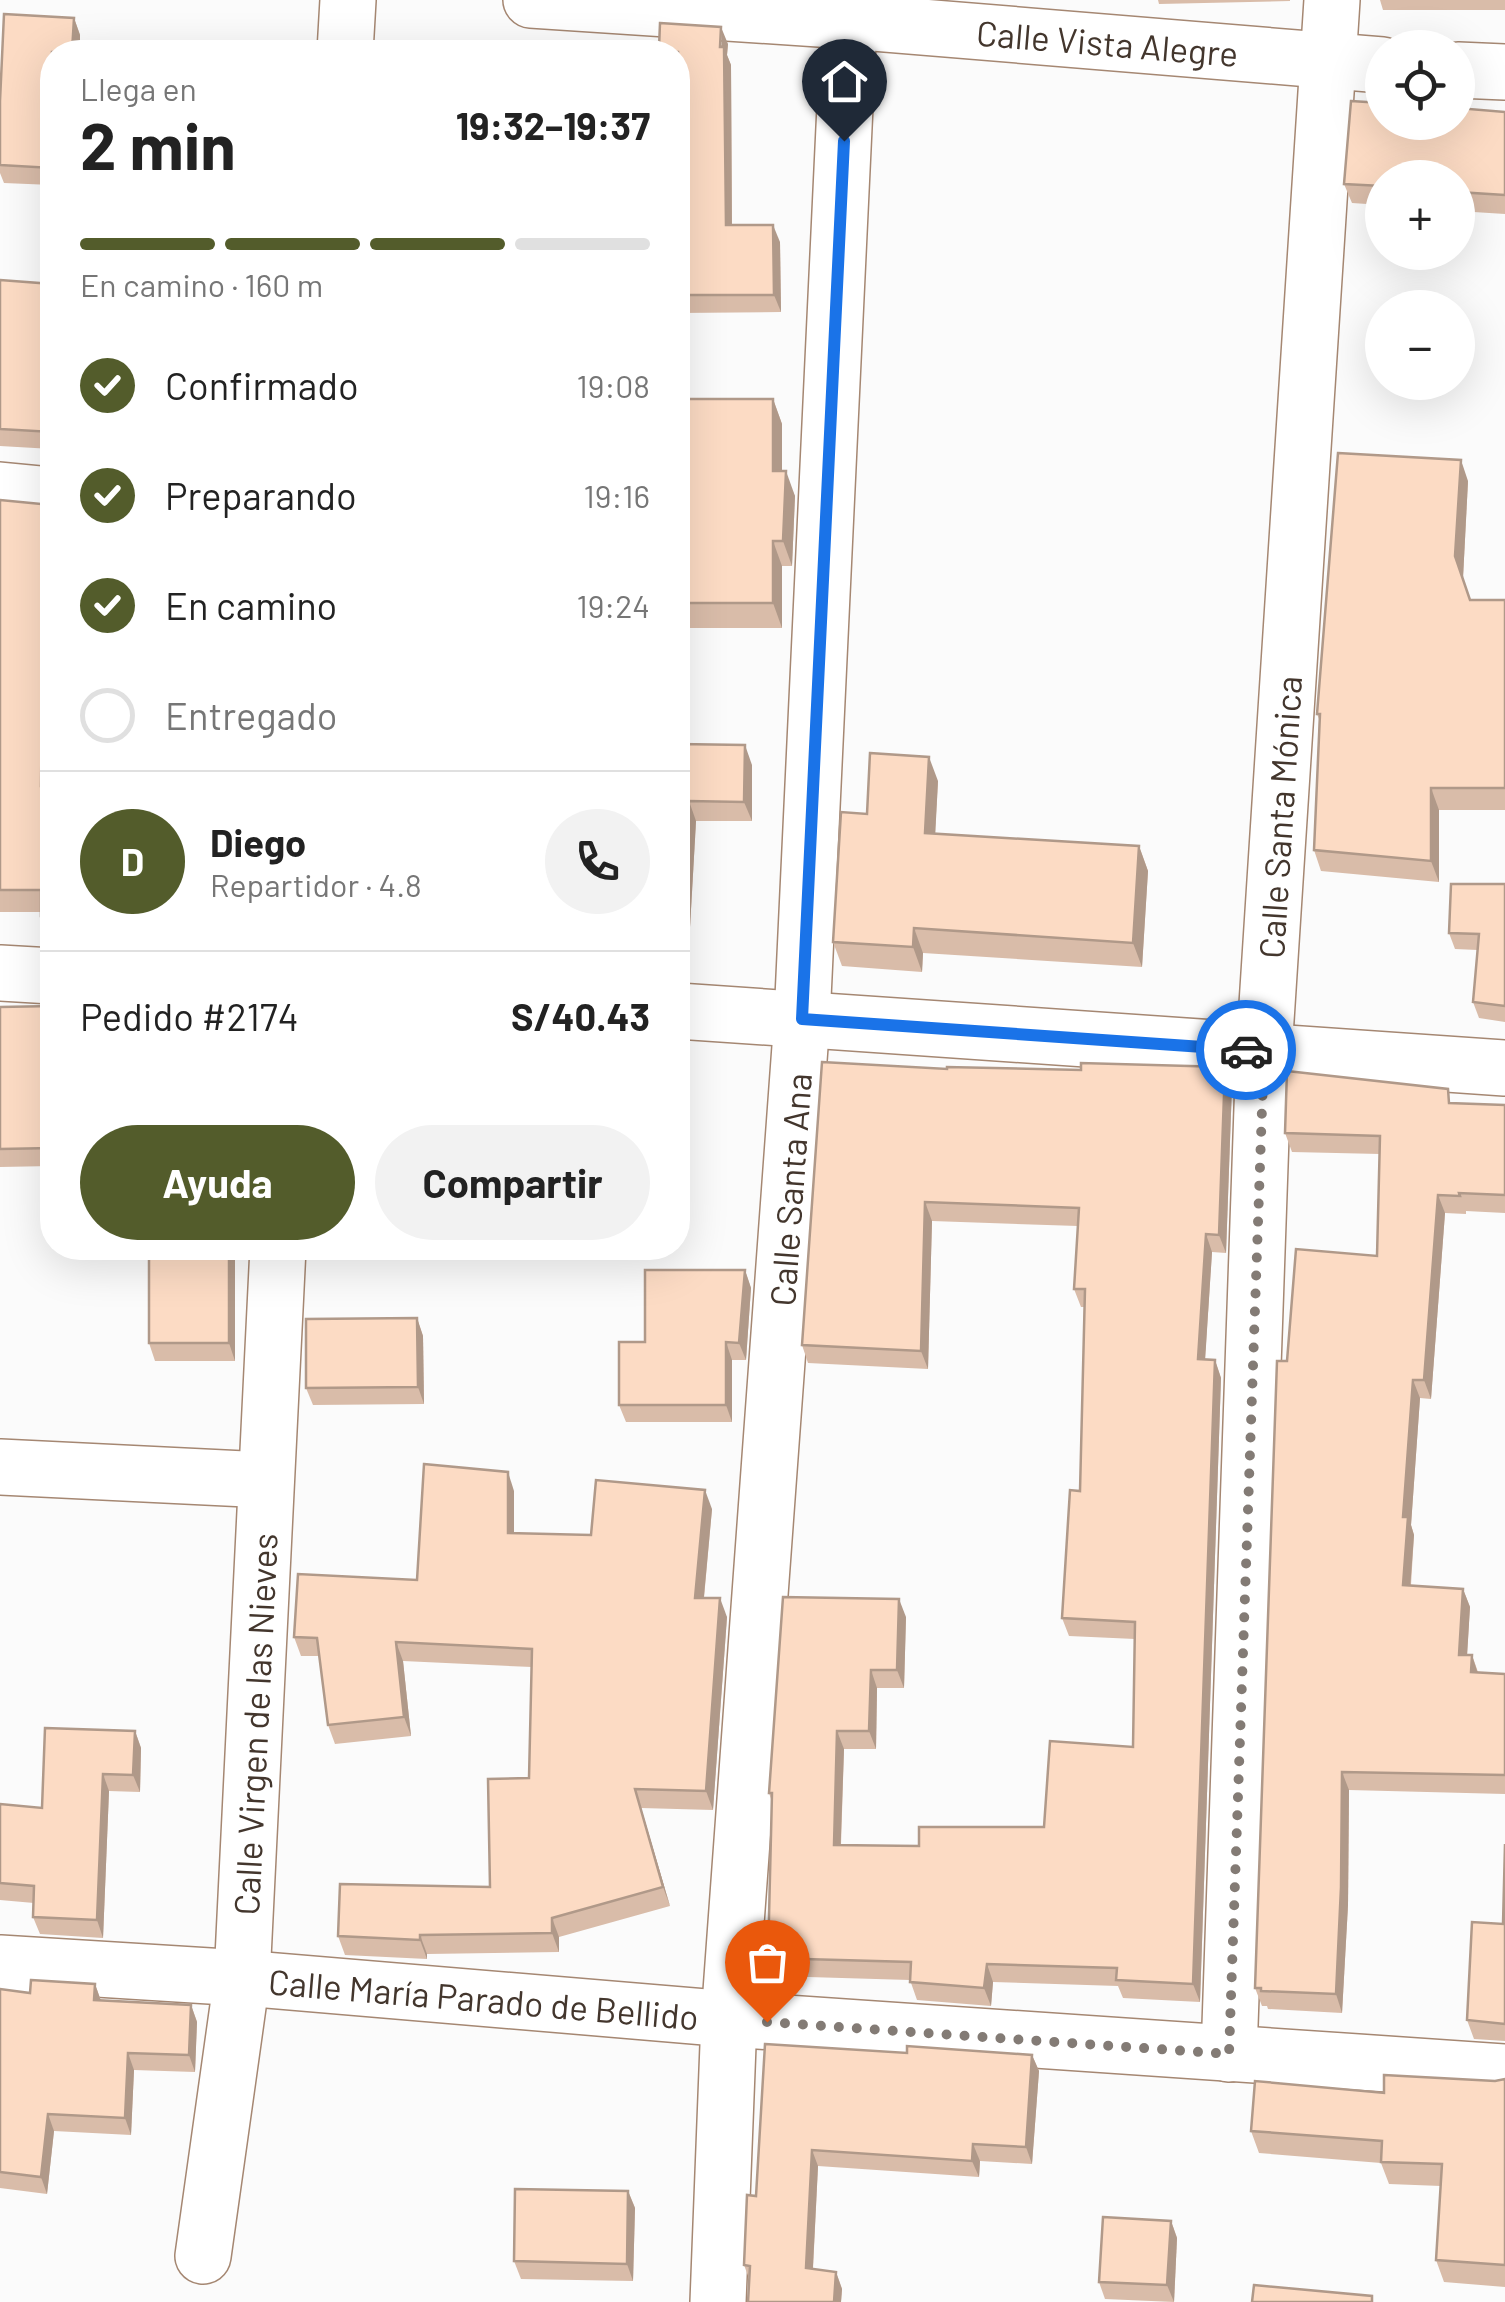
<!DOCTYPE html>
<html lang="es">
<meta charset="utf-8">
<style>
body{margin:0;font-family:Barlow,sans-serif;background:#f2f2f2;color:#222;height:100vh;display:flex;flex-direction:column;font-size:38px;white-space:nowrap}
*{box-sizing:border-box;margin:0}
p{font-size:32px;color:#767676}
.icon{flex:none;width:55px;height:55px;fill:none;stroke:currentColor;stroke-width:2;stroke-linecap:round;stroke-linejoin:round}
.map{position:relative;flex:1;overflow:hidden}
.drawer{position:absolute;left:40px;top:40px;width:650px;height:1220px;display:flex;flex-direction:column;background:#fff;border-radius:40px;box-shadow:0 10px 40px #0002}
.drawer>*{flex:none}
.buttons{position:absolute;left:1365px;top:30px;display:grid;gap:20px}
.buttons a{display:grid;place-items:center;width:110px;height:110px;border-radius:50%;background:#fff;box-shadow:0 10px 40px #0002;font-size:50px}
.pin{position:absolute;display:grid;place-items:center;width:85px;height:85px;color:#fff;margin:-102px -42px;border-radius:50% 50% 50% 0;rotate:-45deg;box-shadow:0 0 10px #0007}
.pin .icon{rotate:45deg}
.courier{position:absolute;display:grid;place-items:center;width:100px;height:100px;margin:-50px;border:8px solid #1a73e8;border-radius:50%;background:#fff;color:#222;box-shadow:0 2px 12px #0007}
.overview em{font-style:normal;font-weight:700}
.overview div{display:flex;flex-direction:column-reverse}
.overview{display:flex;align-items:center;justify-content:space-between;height:170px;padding:0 40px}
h1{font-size:65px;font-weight:700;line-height:75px}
.bar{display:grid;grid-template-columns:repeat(4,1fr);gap:15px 10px;align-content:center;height:120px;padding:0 40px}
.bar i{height:12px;border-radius:8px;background:#e0e0e0}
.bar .active{background:#535c2b}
.bar p{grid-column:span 4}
.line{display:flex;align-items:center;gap:25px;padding:0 40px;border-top:2px solid #e0e0e0}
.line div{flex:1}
.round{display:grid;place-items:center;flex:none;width:105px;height:105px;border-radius:52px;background:#f2f2f2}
ol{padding:0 40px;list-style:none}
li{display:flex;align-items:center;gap:30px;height:110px}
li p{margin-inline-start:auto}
li .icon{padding:10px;border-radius:50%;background:#535c2b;color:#fff;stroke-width:4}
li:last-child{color:#767676}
li i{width:55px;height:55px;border:5px solid #e0e0e0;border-radius:50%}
.action{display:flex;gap:20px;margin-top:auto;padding:20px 40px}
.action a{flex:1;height:115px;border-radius:60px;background:#535c2b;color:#fff;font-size:40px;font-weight:700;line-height:115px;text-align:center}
.action a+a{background:#f2f2f2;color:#222}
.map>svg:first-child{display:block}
</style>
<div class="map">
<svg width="1505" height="2302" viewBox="0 0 1505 2302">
<rect width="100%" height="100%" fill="#fbfbfb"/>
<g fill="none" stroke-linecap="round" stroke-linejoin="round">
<g stroke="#a58772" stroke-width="58">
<g id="street">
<path id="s1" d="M 531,0 L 849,21 L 1382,65"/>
<polyline points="345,52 348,0"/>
<polyline points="1458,70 1505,72"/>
<polyline points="0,490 52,495"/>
<polyline points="0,973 52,976"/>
<polyline points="678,1011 1505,1068"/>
<polyline points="0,1467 266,1480"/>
<path id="s2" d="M 0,1963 L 242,1978 L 729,2019 L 1505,2072"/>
<path id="s3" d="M 1229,2054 L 1264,1051 L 1332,0"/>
<path id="s4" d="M 203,2256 L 242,1978 L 278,1248"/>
<path id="s5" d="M 718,2302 L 729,2019 L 802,1019 L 850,0"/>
</g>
</g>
<use href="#street" stroke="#fff" stroke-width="55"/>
</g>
<g fill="#d9bca9">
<polygon points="1158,0 1290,0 1290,1 1159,4"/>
<polygon points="1380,0 1505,0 1505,10 1383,10"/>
<polygon points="4,14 74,18 80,35 80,52 52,52 52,185 4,183 0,173 0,101"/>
<polygon points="728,44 727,55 731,65 732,225 780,242 781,312 678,313 678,52"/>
<polygon points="1505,112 1505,214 1458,211 1458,178 1382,178 1382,205 1352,203 1344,184"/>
<polygon points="0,280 52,284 52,449 0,446"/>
<polygon points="678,399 773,399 782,424 782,471 795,496 792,566 782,566 782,628 678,628"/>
<polygon points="1468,481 1463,578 1470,600 1505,600 1505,810 1439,810 1439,882 1321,871 1314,850 1319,719 1317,714"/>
<polygon points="0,500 41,504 52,501 52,647 51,647 50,786 52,786 52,938 49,938 41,912 0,912"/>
<polygon points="678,744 752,765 752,821 696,821 687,980 678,981"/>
<polygon points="938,781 935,834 1139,846 1148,871 1142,967 923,953 922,972 842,966 833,942 867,814"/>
<polygon points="1505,884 1505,1022 1479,1018 1473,1002 1478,950 1455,949 1449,933"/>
<polygon points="52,1006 52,1166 0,1167 0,1007"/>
<polygon points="822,1062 1232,1085 1226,1253 1212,1252 1205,1359 1215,1360 1221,1378 1200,2002 1123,1998 1118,1986 993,1982 991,2006 917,2000 910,1980 774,1976 768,1958 772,1802 769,1793 906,1617 904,1688 877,1688 876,1749 844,1749 841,1845 919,1846 1044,1827 1133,1747 1135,1639 1069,1636 1062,1618 1080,1491 1084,1307 1081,1307 1074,1289 1078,1226 932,1221 928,1369 808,1363 802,1345"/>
<polygon points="1453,1103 1505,1105 1505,1213 1466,1211 1466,1214 1445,1213 1431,1399 1420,1398 1411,1525 1414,1535 1411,1585 1463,1589 1470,1607 1467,1655 1472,1655 1478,1672 1505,1674 1505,1794 1349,1790 1348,1905 1342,2013 1268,2009 1267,2006 1262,2006 1255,1988 1287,1361 1377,1256 1380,1154 1292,1152 1285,1133"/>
<polygon points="235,1248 235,1361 155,1361 149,1343"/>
<polygon points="745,1270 751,1288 746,1360 732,1360 732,1422 626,1422 619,1405 645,1342"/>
<polygon points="417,1318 423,1336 424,1404 313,1405 306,1388"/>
<polygon points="514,1491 514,1533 591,1535 712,1509 704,1598 727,1617 713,1810 641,1808 670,1906 559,1937 559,1952 427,1954 427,1959 345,1955 338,1936 490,1887 529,1778 532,1667 403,1661 411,1736 335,1744 328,1725 319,1656 301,1656 294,1637 417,1580"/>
<polygon points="135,1731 141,1748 140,1792 109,1791 103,1938 40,1934 33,1917 34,1903 0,1900 0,1804 42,1808"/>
<polygon points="1505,1844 1505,2041 1474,2039 1467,2020 1503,1924"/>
<polygon points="95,1984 101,2001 191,2005 197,2022 195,2072 134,2070 131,2135 54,2131 47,2194 0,2188 0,1989 30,1993"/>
<polygon points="907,2053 1032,2055 1039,2071 1032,2164 980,2161 979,2177 818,2166 813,2269 836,2272 842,2289 841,2302 748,2302 750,2281 744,2265 756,2196"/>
<polygon points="1505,2079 1505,2287 1444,2282 1436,2260 1441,2186 1389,2184 1381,2163 1259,2153 1251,2131 1384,2093"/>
<polygon points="628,2191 635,2208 633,2281 521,2279 514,2261"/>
<polygon points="1171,2221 1177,2238 1174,2302 1105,2299 1099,2282"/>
</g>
<g fill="#b09989">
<polygon points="74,18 80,35 80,52 72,52"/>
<polygon points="721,27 728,44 727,55 731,65 732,242 726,225"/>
<polygon points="773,225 780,242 781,312 774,295"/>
<polygon points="773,399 782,424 782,496 773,471"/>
<polygon points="1461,460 1468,481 1463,578 1455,556"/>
<polygon points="786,471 795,496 792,566 783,541"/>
<polygon points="773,541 782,566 782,628 773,603"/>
<polygon points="43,624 51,647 49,809 41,786"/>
<polygon points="745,745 752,765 752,821 744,802"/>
<polygon points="929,757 938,781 934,857 925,833"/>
<polygon points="1431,788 1439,810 1439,882 1431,861"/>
<polygon points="689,801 696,821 687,980 680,961"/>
<polygon points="1139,846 1148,871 1142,967 1133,943"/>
<polygon points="914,928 923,953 922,972 913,947"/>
<polygon points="1225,1067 1232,1085 1226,1253 1219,1235"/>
<polygon points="1438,1195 1445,1213 1431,1399 1424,1380"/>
<polygon points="925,1202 932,1221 928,1369 921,1351"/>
<polygon points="1206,1234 1212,1252 1204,1377 1198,1359"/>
<polygon points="229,1248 235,1248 235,1361 229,1343"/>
<polygon points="745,1270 751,1288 746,1360 739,1343"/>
<polygon points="417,1318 423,1336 424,1404 418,1387"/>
<polygon points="726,1342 732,1360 732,1422 726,1405"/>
<polygon points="1215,1360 1221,1378 1200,2002 1193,1984"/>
<polygon points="1413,1380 1420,1398 1411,1525 1414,1535 1409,1603 1403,1585 1403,1517"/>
<polygon points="508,1472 514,1491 514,1552 508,1533"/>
<polygon points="705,1490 712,1509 702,1617 695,1598"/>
<polygon points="1463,1589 1470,1607 1466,1673 1459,1655"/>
<polygon points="720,1598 727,1617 713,1810 706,1791"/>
<polygon points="899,1599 906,1617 904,1688 897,1670"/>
<polygon points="396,1642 403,1661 411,1736 404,1717"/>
<polygon points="1472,1655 1478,1674 1471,1672"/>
<polygon points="871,1670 877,1688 876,1749 869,1731"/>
<polygon points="135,1731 141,1748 140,1792 133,1775"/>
<polygon points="837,1731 844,1749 840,1863 834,1845"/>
<polygon points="1342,1772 1349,1790 1348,1905 1342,2013 1336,1994"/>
<polygon points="103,1774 109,1791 103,1938 97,1920"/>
<polygon points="635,1789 641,1808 670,1906 663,1887"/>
<polygon points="552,1918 559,1937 559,1952 552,1933"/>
<polygon points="420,1935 427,1954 427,1959 420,1940"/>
<polygon points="987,1964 993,1982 991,2006 984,1988"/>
<polygon points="95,1984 101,2001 94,2000"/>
<polygon points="191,2005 197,2022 195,2072 189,2055"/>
<polygon points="128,2053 134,2070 131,2135 125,2118"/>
<polygon points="1032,2055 1039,2071 1032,2164 1026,2147"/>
<polygon points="48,2114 54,2131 47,2194 41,2177"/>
<polygon points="973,2144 980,2161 979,2177 972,2161"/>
<polygon points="812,2150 818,2166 812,2285 806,2268"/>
<polygon points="628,2191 635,2208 633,2281 627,2264"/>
<polygon points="1171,2221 1177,2238 1174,2302 1167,2285"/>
<polygon points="836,2272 842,2289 841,2302 834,2302"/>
</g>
<g fill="#fcdbc4" stroke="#b09989" stroke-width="2.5">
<polygon points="4,14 74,18 72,52 52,52 52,168 0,165 0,101"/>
<polygon points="660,23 721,27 720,47 724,47 726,225 773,225 774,295 678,295 678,52 653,52 653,48 659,48"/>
<rect x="378" y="42" width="79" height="10"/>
<polygon points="1351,101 1382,103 1382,122 1458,122 1458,108 1505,112 1505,195 1458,192 1458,178 1382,178 1382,186 1344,184"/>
<polygon points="0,280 52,284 52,432 0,429"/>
<polygon points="678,399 773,399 773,471 786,471 783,541 773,541 773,603 678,603"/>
<polygon points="1338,453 1461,460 1455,556 1470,600 1505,600 1505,788 1431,788 1431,861 1314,850 1320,714 1317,714"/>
<polygon points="0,500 41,504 52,501 52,624 43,624 41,786 52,786 52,916 41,916 41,890 0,890"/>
<polygon points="678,744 745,745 744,802 689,801 680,961 678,961"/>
<polygon points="870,753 929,757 925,833 1139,846 1133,943 914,928 913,947 833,942 841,812 867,814"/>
<polygon points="1451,884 1505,884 1505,1006 1473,1002 1479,934 1449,933"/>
<polygon points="52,1006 52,1148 0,1149 0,1007"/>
<polygon points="822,1062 947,1069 947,1067 1081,1070 1081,1063 1225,1067 1219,1235 1206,1234 1198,1359 1215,1360 1193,1984 1116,1980 1117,1968 987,1964 984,1988 910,1982 911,1962 768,1958 772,1793 769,1793 783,1597 899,1599 897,1670 871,1670 869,1731 837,1731 834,1845 919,1846 919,1827 1044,1827 1050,1741 1133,1747 1135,1622 1062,1618 1070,1490 1080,1491 1085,1289 1074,1289 1079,1208 925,1202 921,1351 802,1345"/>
<polygon points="1287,1071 1448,1089 1449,1103 1505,1105 1505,1195 1459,1193 1460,1196 1438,1195 1424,1380 1413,1380 1403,1517 1408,1517 1403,1585 1463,1589 1459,1655 1472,1655 1471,1672 1505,1674 1505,1775 1342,1772 1341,1887 1336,1994 1261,1991 1261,1988 1255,1988 1277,1361 1287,1361 1296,1249 1377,1256 1380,1136 1285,1133"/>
<rect x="149" y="1248" width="80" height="95"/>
<polygon points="645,1270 745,1270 739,1343 726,1342 726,1405 619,1405 619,1342 645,1342"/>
<polygon points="417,1318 418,1387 306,1388 306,1319"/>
<polygon points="424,1464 508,1472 508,1533 591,1535 596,1480 705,1490 695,1598 720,1598 706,1791 635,1789 663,1887 552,1918 552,1933 420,1935 420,1940 338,1936 340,1884 490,1887 488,1779 529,1778 532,1649 396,1642 404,1717 328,1725 317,1638 294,1637 298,1574 417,1580"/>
<polygon points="45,1728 135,1731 133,1775 103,1774 97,1920 33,1917 34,1886 0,1883 0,1804 42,1808"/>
<polygon points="1505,1844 1505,2024 1467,2020 1472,1922 1503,1924"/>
<polygon points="31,1980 95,1984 94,2000 191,2005 189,2055 128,2053 125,2118 48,2114 41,2177 0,2172 0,1989 30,1993"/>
<polygon points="765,2044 907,2053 907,2046 1032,2055 1026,2147 973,2144 972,2161 812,2150 806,2268 836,2272 834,2302 748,2302 750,2266 744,2265 747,2195 756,2196"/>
<polygon points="1384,2075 1495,2081 1505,2079 1505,2265 1436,2260 1442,2164 1381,2162 1382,2141 1251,2131 1255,2081 1384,2093"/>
<polygon points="515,2189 628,2191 627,2264 514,2261"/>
<polygon points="1103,2217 1171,2221 1167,2285 1099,2282"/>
<polygon points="1254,2285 1372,2296 1372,2302 1252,2302"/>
</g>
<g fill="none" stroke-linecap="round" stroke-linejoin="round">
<polyline stroke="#837b75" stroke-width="10" stroke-dasharray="0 18" points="767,2022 1229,2054 1264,1051 1246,1050"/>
<polyline stroke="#1a73e8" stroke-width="12" points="844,141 802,1019 1246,1050"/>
</g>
<g text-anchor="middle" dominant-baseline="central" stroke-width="8" stroke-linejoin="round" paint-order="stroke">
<g font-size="35" fill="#43362d" stroke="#fbfbfb">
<text stroke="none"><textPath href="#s1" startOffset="578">Calle Vista Alegre</textPath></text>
<text stroke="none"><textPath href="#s3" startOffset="1238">Calle Santa Mónica</textPath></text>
<text stroke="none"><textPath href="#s5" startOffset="1115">Calle Santa Ana</textPath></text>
<text stroke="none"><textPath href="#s4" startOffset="535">Calle Virgen de las Nieves</textPath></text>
<text stroke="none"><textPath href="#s2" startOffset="485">Calle María Parado de Bellido</textPath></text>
</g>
</g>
</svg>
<div class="buttons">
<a><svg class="icon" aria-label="locate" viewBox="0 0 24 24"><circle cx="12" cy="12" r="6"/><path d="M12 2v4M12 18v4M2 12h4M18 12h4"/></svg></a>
<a>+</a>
<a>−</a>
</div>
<div class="pin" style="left:767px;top:2022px;background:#ea580c"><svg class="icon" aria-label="bag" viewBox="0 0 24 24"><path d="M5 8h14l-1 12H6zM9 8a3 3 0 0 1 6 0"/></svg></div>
<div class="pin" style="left:844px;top:141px;background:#1f2937"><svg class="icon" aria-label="home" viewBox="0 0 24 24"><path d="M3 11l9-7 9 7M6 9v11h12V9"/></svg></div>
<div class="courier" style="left:1246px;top:1050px"><svg class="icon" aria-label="car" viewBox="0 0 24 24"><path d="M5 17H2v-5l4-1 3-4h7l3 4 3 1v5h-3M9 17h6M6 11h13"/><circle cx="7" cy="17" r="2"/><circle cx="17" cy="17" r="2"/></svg></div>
<section class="drawer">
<div class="overview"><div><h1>2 min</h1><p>Llega en</p></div><em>19:32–19:37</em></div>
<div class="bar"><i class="active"></i><i class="active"></i><i class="active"></i><i></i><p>En camino · 160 m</p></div>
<ol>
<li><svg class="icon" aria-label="check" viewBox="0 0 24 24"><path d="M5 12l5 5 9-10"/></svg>Confirmado<p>19:08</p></li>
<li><svg class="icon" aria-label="check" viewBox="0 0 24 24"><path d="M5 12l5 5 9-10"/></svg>Preparando<p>19:16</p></li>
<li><svg class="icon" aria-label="check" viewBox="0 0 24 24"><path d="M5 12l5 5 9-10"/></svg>En camino<p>19:24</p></li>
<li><i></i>Entregado</li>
</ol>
<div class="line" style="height:180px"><b class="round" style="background:#535c2b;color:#fff">D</b><div><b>Diego</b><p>Repartidor · 4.8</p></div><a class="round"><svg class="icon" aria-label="phone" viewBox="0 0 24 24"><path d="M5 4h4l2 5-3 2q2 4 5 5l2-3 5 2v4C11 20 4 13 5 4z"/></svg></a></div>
<div class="line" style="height:130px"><div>Pedido #2174</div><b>S/40.43</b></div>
<div class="action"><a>Ayuda</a><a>Compartir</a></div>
</section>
</div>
